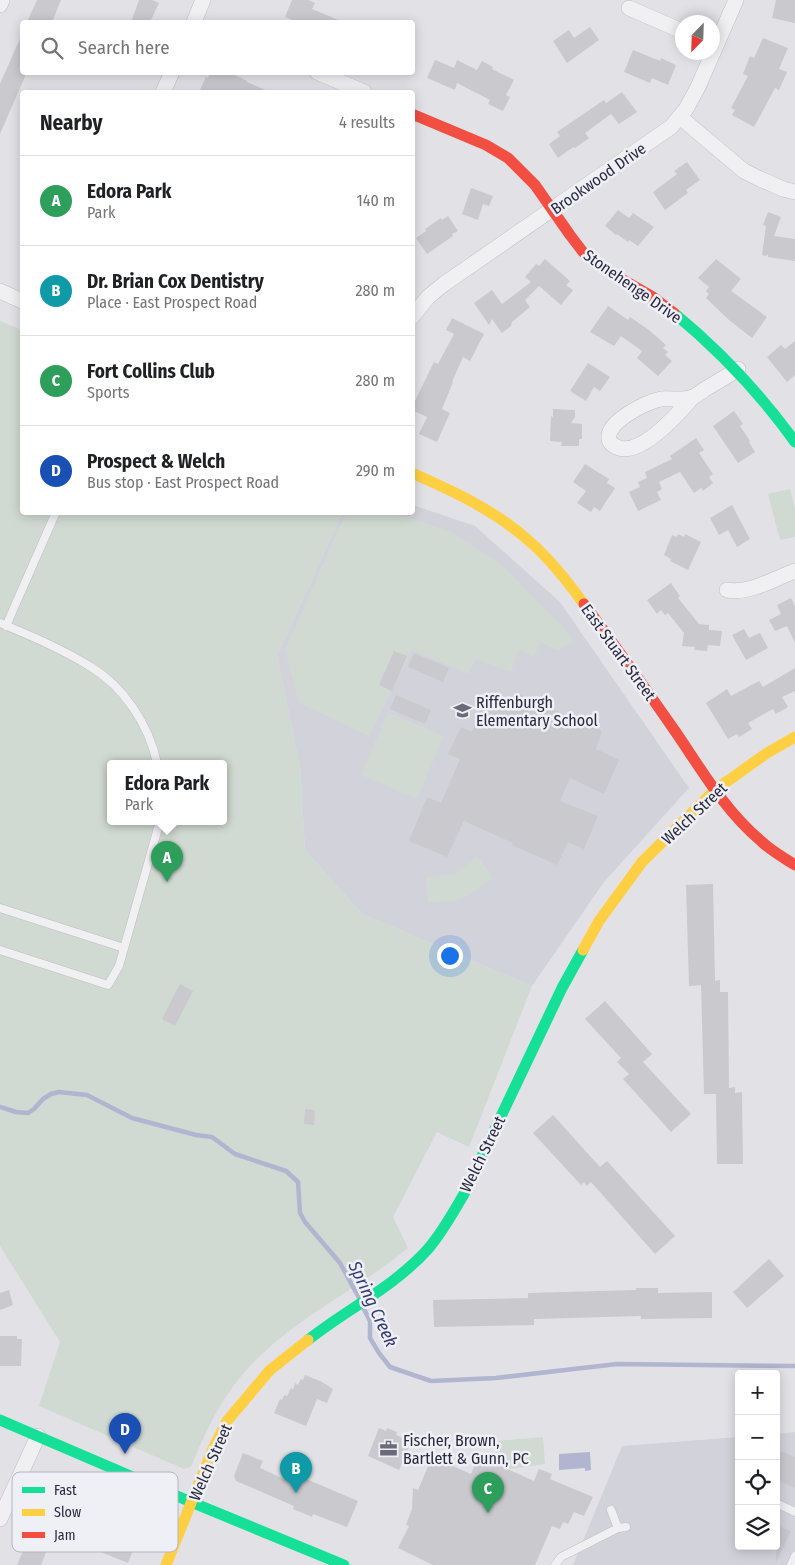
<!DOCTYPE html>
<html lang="en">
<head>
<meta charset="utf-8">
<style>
	:root { --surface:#fff; --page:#f6f6f6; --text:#202124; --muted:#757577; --line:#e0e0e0; --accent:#d93025 }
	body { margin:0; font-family:"Fira Sans Condensed",sans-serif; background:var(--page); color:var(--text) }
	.controls { position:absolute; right:15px; bottom:15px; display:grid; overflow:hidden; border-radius:5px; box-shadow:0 2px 12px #0003 }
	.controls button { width:45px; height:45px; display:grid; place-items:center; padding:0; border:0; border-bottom:1px solid var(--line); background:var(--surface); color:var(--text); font:25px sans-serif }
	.compass { position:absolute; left:675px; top:15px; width:45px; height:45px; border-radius:50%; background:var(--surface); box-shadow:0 2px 12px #0003; rotate:203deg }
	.you { position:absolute; left:449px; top:955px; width:18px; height:18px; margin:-12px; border:4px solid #fff; border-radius:50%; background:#1a73e8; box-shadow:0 0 0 8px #1a73e833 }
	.badge { display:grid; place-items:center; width:32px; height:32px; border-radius:50%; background:var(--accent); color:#fff; font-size:16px; font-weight:700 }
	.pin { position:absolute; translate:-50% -41px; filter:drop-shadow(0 1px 2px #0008) }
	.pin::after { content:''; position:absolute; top:26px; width:18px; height:15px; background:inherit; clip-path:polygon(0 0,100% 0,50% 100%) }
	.popup { position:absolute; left:107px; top:760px; width:120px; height:65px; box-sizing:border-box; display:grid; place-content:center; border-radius:5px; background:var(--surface); filter:drop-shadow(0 1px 4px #0005); font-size:16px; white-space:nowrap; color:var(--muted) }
	.popup b { font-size:19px; color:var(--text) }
	.popup::after { content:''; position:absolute; left:50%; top:100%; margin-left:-10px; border:10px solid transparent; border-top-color:var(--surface) }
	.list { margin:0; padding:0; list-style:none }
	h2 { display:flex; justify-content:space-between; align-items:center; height:65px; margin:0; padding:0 20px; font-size:21px }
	h2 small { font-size:16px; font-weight:400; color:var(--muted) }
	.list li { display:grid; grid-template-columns:32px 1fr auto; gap:15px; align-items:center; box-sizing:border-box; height:90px; padding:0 20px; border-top:1px solid var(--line) }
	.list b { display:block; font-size:19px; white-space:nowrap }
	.list p { margin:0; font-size:16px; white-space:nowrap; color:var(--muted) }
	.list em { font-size:16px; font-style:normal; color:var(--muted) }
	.icon { flex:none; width:28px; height:28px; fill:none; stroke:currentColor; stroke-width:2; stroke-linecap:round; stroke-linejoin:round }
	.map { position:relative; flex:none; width:795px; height:1565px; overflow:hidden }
	.search { position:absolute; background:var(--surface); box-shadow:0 2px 12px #0003; left:20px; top:20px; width:395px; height:55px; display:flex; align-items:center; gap:12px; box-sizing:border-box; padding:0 18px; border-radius:5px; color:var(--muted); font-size:19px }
	.panel { position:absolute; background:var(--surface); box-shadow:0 2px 12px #0003; left:20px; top:90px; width:395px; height:425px; border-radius:5px }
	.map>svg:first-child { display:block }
	.built { fill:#d2d2db }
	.green { fill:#d0d9d2; fill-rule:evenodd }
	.water { fill:#b1b5d0 }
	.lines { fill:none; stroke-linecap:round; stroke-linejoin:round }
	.stream { stroke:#b1b5d0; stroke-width:4.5 }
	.building { fill:#c9c9ce }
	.lane-casing { stroke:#bfbfc3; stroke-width:9 }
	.street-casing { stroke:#bfbfc3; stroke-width:16 }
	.lane { stroke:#f0f0f3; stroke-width:8 }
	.street { stroke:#f0f0f3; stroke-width:15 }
	.fast { stroke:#16e098; stroke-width:11 }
	.slow { stroke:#ffcf43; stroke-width:11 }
	.jam { stroke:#f24e42; stroke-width:11 }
	.labels { text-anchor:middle; stroke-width:5; stroke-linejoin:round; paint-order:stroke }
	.street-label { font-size:16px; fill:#292a3f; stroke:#efeff6 }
	.poi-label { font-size:16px; fill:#292a3f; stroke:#efeff6; text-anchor:start }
	.water-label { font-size:18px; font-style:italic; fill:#353b71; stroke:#efeff6 }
	.key { fill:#efeff6; stroke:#b4b4bf; stroke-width:1 }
	.key-label { font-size:14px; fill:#292a3f }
</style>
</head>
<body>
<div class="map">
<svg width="795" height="1565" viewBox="0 0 795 1565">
	<rect width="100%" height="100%" fill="#e2e2e6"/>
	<!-- built -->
	<path class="built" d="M413,505L475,526L560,602L689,788L604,882L532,986L362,914L305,850L300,766L277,656L342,513L412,512Z
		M795,1432V1565H573L622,1446L739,1437V1546H776V1434Z"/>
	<!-- green -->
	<path class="green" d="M0,321L22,330V512L342,513L277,656L300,766L305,850L362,914L532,986L469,1147L437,1132L393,1217L408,1248C359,1289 298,1316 253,1363C223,1394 207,1428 191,1467L184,1469L39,1406L60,1342L0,1246ZM111,763H223V821H111Z
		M790,489L795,509V537L780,540L768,494Z
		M346,512L394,513L454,533L501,564L562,626L574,642L558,650L540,642L534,657L518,650L511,672L476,659L468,674L412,650L369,736L299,703L285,650Z
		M388,712L444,736L417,799L361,775Z
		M477,856L493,878L468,896L452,901L428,903L426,877L455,874Z
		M543,1437L545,1464L510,1469L497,1463L495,1441Z"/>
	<!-- water -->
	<path class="water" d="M590,1452L591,1470L585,1471V1468L559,1470V1454Z"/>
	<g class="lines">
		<!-- stream -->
		<path class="stream" d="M0,1107L16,1112L28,1113L34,1109L43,1099L51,1094L59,1092L87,1095L132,1118L196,1135L212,1137L235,1154L286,1171L298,1182L300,1213L305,1222L340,1263L359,1298
			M364,1309L370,1321V1338L379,1353L390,1367L431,1381L496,1378L617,1364L795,1366"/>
	</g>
	<!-- building -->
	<path class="building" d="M37,0H61L52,22H27Z
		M139,0H152L159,3L150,22H131Z
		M292,0H308L315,3L312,9L343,22H298L285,17Z
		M776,0H795V23L772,18Z
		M590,27L599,40L567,63L553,41L569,30L574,38Z
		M22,34V72H27L0,134V84Z
		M763,38L788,48L779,69L787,72L779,90L775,88L754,127L732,115L735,110L731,108L748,76L743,74L750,56L754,58Z
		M633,50L660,61L661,58L676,65L668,85L652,78L650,83L624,72Z
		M435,60L454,68L457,60L477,70L482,61L493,67L492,69L514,80L506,95L510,97L503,111L488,104L490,100L457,83L455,90L427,78Z
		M210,72H229L247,81V82L270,92H199L206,77L208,78Z
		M622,92L637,112L619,124L611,114L585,133L589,138L575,148L574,147L569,150L558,158L549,144L560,136L557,132L604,100L606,103Z
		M687,162L700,180L686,190L688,193L665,210L653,192L677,174L674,171Z
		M471,188L493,196L489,206L483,204L478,220L462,214Z
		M618,210L629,218L633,213L654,227L638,246L629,240L628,242L617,234L616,235L605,226Z
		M768,212L781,217L774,236L795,239V261L768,257V254L766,256L762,255L766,226L763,225Z
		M448,216L458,231L452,234L453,236L427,254L416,238L426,231L425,229L441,218L442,220Z
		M545,259L570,281L566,285L573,290L561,305L539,286L525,300L530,307L512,322L511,326L502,333L492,319L489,325L474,303L492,290L502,304L531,282L525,277L536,264L539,266Z
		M716,259L741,279L731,291L767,317L752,338L729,320L706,298L709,294L706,291L709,287L698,278Z
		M608,306L628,320L630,317L649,330L666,345L663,348L668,352L665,355L672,361L658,376L637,358L642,351L621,336L614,346L590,332Z
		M452,318L484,334L470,361L463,357L452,382H453L442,409L450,413L437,442L419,434L427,417L412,410V407L434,362L438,364L454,334L446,330Z
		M795,341V375L787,382L767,357L781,345L785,349Z
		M588,363L610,377L600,391L594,387L586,401L570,391Z
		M553,409L575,410V417L571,423L582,424V439H579V446H561L562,442L550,441L551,416L553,417Z
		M734,411L743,424L740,426L750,441L749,442L755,452L738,463L713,426Z
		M696,438L704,450L699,453L713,474L709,477L713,483L703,491L701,488L694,493L680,472L659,482L662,489L657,492L661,500L638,511L629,492L640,487L638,482L647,478L645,472L672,459L670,456Z
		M585,464L609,479L607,483L615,488L600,511L594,507L591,512L577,503L586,491L573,482Z
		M732,505L750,539L737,547L728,530L719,535L710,518Z
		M678,534L684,537L685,534L701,542L688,570L670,561L671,559L664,555L672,535L677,537Z
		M671,583L680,596L678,598L699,624L709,625V630L722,631L720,646L708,645L707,651L694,650L695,647L682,646L684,633L668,613L665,615L661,610L657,614L647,600Z
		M791,598L795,606V643L787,626L775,631L769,620L781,614L777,605Z
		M744,629L749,638L760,633L768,648L746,660L732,635Z
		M394,651L407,656L392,691L379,685Z
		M414,653L449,668L443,682L408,667Z
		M795,668V691L782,697L788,707L776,714L773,709L748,723L752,729L739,737L737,734L728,739L706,703L727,689L731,696L759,681L763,687Z
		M516,693L602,731L596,749L619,760L604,794L570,778L560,801L598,816L584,849L568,842L557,865L512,845L513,843L464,821L447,857L409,841L427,797L441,803L460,759L448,754L461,727L472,732L485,701L509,711Z
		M396,695L431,710L425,724L390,709Z
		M713,884L715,981L720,980V992H728L729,1088L735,1087V1093L742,1092L743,1164H717L716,1094H704L701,985L689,986L686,885Z
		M180,984L193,991L175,1026L162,1019Z
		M605,1001L652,1054L643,1062L691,1114L671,1132L623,1079L629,1074L617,1062L621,1058L585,1019Z
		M305,1109L315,1110L314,1125L304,1124Z
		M553,1115L600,1167L607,1161L675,1236L655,1254L591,1182L587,1186L584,1182L581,1185L533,1133Z
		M769,1259L784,1276L747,1308L733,1292Z
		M636,1288H658V1293L712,1292V1318L641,1319V1316L534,1319V1325L434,1327L433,1300L528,1298V1293L636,1290Z
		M9,1290L13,1305L0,1310V1293Z
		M0,1336H17V1339H22L21,1366H0Z
		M305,1375L322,1382L333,1389L327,1403L317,1399L306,1426L274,1413L280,1399L282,1400L284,1395L287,1396L291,1388L293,1390L295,1383L298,1385L301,1379L303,1380Z
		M379,1428L386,1431L387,1428L397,1432L396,1435L411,1442L399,1470L368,1456Z
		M776,1449L795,1457V1488L776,1480Z
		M243,1453L263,1461L260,1468L286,1480L288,1474L291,1475L292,1473L358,1501L347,1527L313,1514L312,1517L293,1509L294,1506L236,1481L234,1476Z
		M432,1457L471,1474L477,1460L491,1466L492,1462L534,1481L539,1469L552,1474L550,1479L593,1497L584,1516L574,1512L568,1524L563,1522L560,1529L552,1526L535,1565H433L398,1548L409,1526L406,1525L412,1509L413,1488L418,1490Z
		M49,1491L73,1501L71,1505L84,1510L71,1542L53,1534L58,1523L53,1521L55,1518L40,1512Z
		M776,1525L791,1531L776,1563Z
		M105,1527L120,1533L122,1528L139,1535L128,1563L96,1550Z
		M29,1537L49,1545L41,1565H17Z"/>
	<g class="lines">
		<defs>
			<path id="lane" d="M0,623C31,636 62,649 91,667C124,687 149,725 157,763
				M6,626L56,512
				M0,908L124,948
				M0,950L108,985L119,966L160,821
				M776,1503L795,1512
				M611,1510L618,1528
				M555,1565L561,1557L618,1528L626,1527
				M791,1565L795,1556"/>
			<path id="street" d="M0,5L2,0
				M629,8L682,31
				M194,22L203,0
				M317,72L364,92
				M163,92L172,72
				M681,118L744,171L760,179L783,189L795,192
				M0,291L22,301
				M412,317L428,297L444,284L671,127L686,109L698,87L736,0
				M692,398C678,414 642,455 619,448C614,446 609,443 609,438C607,421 647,402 661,399C671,398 683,401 692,397C696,396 701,392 705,389C716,383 727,376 738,369
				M727,590C750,594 773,579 795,571
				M0,1519L38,1436"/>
		</defs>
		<!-- lane casing -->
		<use href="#lane" class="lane-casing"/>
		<!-- street casing -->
		<use href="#street" class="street-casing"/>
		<!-- lane -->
		<use href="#lane" class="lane"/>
		<!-- street -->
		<use href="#street" class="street"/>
		<!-- fast -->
		<path class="fast" d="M674,313C720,351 760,393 795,442
			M308,1340C347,1309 394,1287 428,1249C442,1233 453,1213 464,1194L562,988L583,950
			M0,1420L191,1502L344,1565"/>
		<!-- slow -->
		<path class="slow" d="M412,473C453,491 494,510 528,540C550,559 567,581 584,604
			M583,950L599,921L642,862L715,790L767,753L795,737
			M166,1565L212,1451L227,1421L270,1370L308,1340"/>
		<!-- jam -->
		<path class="jam" d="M412,114L486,145L508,158L535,185L570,235L583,252L606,270L653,297L674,313
			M584,604C615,645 645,688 675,731C701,769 725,811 761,841C771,851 783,857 795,865"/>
	</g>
	<!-- icons -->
	<defs>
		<symbol id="school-bare" viewBox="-9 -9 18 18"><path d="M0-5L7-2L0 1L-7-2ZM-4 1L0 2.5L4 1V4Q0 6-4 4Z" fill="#6a6a79" stroke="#efeff6" stroke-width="2.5" paint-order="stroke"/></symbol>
		<symbol id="office-bare" viewBox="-9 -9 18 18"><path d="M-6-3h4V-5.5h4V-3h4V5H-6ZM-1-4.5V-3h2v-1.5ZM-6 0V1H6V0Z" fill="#6a6a79" stroke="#efeff6" stroke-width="2.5" paint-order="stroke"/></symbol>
	</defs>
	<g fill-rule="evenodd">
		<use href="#school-bare" x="450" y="698" width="25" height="25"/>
		<use href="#office-bare" x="376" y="1436" width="25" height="25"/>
	</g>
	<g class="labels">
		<!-- street labels -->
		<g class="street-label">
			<text transform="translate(598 178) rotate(-35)" y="6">Brookwood Drive</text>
			<text transform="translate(633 286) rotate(35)" y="6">Stonehenge Drive</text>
			<text transform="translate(619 652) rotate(54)" y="6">East Stuart Street</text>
			<text transform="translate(694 813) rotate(-43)" y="6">Welch Street</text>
			<text transform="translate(482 1154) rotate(-64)" y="6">Welch Street</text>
			<text transform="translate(210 1462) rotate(-66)" y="6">Welch Street</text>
		</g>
		<!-- poi labels -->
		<g class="poi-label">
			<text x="476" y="708">Riffenburgh<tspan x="476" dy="18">Elementary School</tspan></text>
			<text x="403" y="1446">Fischer, Brown,<tspan x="403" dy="18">Bartlett &amp; Gunn, PC</tspan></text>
		</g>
		<!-- water labels -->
		<g class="water-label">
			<text transform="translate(373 1304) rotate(65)" y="6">Spring Creek</text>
		</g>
	</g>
	<!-- legend -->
	<rect x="12" y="1472" width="166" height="80" rx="8" class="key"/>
	<rect x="22" y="1487" width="23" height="6" fill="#16e098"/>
	<rect x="22" y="1509" width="23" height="7" fill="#ffcf43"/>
	<rect x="22" y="1532" width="23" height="6" fill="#f24e42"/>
	<g class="key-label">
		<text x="54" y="1495">Fast</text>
		<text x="54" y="1517">Slow</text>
		<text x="54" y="1540">Jam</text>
	</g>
</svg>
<div class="controls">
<button>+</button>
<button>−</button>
<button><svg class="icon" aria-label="locate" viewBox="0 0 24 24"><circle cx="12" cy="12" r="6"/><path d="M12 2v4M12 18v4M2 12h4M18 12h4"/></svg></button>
<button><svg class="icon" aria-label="layers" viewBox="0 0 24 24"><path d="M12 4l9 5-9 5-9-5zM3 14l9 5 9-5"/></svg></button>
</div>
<svg class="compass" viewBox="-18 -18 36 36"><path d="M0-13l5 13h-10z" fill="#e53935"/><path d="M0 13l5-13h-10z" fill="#757577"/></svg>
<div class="you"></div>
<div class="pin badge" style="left:167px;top:882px;background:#2e9e5b">A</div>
<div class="popup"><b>Edora Park</b>Park</div>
<div class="pin badge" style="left:296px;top:1493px;background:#0f9aa8">B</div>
<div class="pin badge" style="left:488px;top:1513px;background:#2e9e5b">C</div>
<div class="pin badge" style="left:125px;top:1454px;background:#1a4fb4">D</div>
<div class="search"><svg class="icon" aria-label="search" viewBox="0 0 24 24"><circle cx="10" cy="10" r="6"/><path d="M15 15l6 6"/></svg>Search here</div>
<section class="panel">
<h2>Nearby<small>4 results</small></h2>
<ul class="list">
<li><span class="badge" style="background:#2e9e5b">A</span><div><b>Edora Park</b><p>Park</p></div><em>140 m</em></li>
<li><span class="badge" style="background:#0f9aa8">B</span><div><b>Dr. Brian Cox Dentistry</b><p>Place · East Prospect Road</p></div><em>280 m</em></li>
<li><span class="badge" style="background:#2e9e5b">C</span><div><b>Fort Collins Club</b><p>Sports</p></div><em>280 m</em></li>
<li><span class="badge" style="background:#1a4fb4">D</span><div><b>Prospect &amp; Welch</b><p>Bus stop · East Prospect Road</p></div><em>290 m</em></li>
</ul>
</section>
</div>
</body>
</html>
